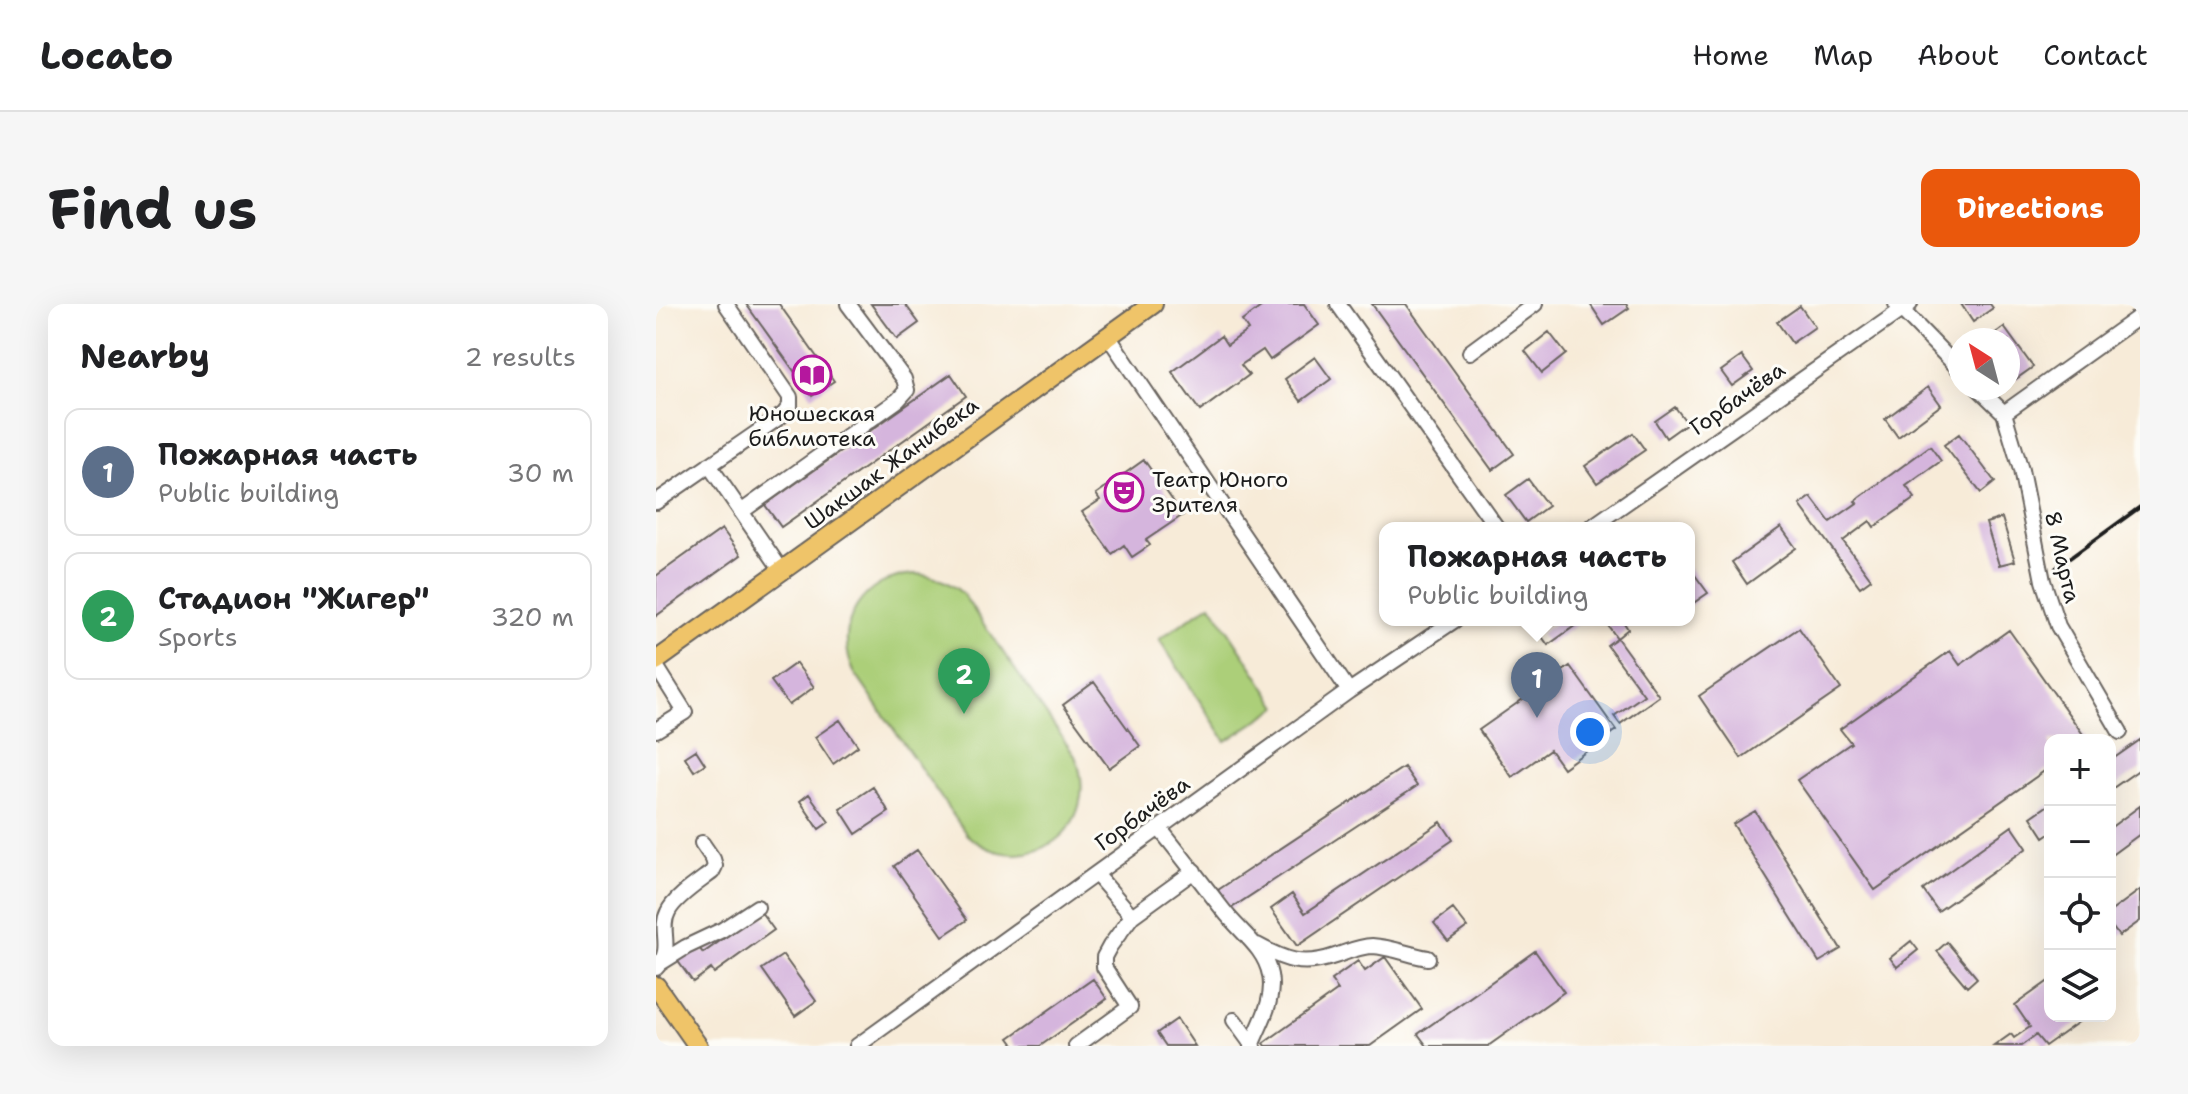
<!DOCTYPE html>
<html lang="en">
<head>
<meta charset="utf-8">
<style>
	:root { --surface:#fff; --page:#f6f6f6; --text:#202124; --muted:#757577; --line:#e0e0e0; --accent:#ea580c }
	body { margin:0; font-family:"Shantell Sans",sans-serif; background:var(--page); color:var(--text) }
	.controls { position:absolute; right:24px; bottom:24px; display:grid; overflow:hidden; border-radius:16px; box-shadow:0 8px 32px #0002 }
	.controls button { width:72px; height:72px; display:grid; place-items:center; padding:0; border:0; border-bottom:2px solid var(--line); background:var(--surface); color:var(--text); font:40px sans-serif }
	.compass { position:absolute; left:1292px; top:24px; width:72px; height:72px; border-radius:50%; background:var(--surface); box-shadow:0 8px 32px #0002; rotate:324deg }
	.you { position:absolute; left:934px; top:428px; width:28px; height:28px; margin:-20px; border:6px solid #fff; border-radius:50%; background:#1a73e8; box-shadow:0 0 0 12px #1a73e833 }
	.badge { display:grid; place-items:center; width:52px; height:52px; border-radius:50%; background:var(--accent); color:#fff; font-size:26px; font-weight:700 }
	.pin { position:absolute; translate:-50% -66px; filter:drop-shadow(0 2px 4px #0008) }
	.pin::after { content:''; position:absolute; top:42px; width:28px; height:24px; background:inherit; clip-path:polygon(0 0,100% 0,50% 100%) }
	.popup { position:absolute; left:723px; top:218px; width:316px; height:104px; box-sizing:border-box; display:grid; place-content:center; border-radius:16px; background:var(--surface); filter:drop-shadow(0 2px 6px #0005); font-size:26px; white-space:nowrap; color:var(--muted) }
	.popup b { font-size:30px; color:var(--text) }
	.popup::after { content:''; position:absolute; left:50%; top:100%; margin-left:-16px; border:16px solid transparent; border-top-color:var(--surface) }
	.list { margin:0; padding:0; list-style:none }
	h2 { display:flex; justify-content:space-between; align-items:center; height:104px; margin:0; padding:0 32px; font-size:34px }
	h2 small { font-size:26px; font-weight:400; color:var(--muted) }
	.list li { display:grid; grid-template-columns:52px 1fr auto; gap:24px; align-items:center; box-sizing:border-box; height:128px; margin:0 16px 16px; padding:0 16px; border:2px solid var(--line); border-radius:16px }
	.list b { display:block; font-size:30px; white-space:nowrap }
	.list p { margin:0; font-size:26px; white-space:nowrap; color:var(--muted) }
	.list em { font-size:26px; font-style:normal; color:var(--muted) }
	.icon { flex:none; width:44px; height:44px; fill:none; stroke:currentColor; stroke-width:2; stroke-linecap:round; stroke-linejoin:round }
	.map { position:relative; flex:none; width:1484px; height:742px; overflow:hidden; border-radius:16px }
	header { display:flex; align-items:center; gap:48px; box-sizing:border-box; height:112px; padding:0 40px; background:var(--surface); border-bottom:2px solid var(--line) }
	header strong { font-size:38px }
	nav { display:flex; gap:44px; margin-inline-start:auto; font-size:28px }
	.intro { display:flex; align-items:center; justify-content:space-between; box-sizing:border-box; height:192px; padding:0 48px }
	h1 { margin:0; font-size:56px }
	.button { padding:20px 36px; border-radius:16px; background:var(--accent); color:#fff; font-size:28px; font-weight:700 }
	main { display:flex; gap:48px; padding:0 48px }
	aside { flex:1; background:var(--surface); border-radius:16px; box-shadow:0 8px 32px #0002 }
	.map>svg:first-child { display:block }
	.green { fill:#accf79; stroke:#64764a; stroke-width:2 }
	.building { fill:#d5b5dd }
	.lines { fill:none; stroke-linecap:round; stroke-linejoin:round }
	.minor-casing { stroke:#69645e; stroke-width:18 }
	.major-casing { stroke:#69645e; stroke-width:22 }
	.minor { stroke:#fff; stroke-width:14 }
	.major { stroke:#efc469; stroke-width:18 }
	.rail { stroke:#1c1c1c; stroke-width:4 }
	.labels { text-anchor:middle; stroke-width:6; stroke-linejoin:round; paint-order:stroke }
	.street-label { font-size:22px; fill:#1c1c1c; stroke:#fdfcf7 }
	.poi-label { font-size:22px; fill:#1c1c1c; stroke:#fdfcf7 }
</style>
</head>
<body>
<header>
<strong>Locato</strong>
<nav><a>Home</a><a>Map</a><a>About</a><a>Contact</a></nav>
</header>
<div class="intro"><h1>Find us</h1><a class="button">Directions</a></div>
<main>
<aside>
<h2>Nearby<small>2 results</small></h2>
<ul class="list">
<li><span class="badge" style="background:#5c6f8a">1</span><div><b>Пожарная часть</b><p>Public building</p></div><em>30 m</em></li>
<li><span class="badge" style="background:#2e9e5b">2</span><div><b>Стадион &quot;Жигер&quot;</b><p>Sports</p></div><em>320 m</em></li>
</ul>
</aside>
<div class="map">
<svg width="1484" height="742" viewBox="0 0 1484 742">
	<rect width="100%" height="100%" fill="#fdfcf7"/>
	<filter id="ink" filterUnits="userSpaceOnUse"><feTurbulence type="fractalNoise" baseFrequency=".0125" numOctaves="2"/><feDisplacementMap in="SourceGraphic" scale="16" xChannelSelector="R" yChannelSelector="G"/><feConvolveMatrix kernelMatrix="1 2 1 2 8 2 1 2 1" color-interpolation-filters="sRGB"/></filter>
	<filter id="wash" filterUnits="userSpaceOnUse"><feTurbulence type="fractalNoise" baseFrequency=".006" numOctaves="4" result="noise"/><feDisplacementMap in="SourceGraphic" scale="32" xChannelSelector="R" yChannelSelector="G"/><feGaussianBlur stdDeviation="1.8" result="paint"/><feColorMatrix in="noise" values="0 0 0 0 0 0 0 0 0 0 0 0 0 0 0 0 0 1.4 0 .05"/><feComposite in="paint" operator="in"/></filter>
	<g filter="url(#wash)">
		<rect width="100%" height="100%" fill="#f7ebd8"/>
		<!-- green -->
		<path class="green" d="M258,270C277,271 292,277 306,289L419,452C449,524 370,581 311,531L198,368C176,320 207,274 258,270Z
			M555,300L622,403L570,437L503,335Z"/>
		<g id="blocks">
			<!-- building -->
			<path class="building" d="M90,0H123L178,77L156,92Z
				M215,0H249L263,19L241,35Z
				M609,0H648L663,21L614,56L607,46L585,61L593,71L544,107L516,68L565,32L571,41L592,26L586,17Z
				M716,0H750L858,150L836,166Z
				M934,0H970L973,4L948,21Z
				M1305,0H1334L1337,4L1317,18Z
				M1144,2L1159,23L1136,39L1121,18Z
				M1348,23L1377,63L1360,75L1352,64V36H1330Z
				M893,28L910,50L886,69L869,47Z
				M1086,52L1097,67L1076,82L1065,67Z
				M659,53L675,75L645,97L629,75Z
				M295,70L310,92L125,223L109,201Z
				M1272,83L1285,101L1242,133L1229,115Z
				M1019,103L1031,119L1010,134L999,117Z
				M977,129L989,146L941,179L929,162Z
				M1303,130L1339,178L1325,189L1288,141Z
				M1274,142L1285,157L1250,182L1259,194L1218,223L1214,217L1187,237L1215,275L1204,283L1144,201L1155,193L1174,218L1201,199L1199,197Z
				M488,156L527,211L490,236L494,241L476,253L468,241L456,250L426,208L444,196L440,190Z
				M872,175L892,202L870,218L850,191Z
				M1346,214L1359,257L1343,261L1330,219Z
				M1125,223L1140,244L1091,280L1076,258Z
				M66,225L85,251L0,312V272Z
				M1033,263L1052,289L1033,302Z
				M903,316H927L892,341L884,330Z
				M948,316H966L972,325L961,334Z
				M1143,324L1185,385L1085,454L1043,392Z
				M1353,326L1431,436H1394V463L1219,586L1141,476L1195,439L1184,425L1294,347L1304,361Z
				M961,334L1003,392L964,420L958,412L988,391L951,341Z
				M140,359L158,383L133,401L115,377Z
				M914,362L960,426L907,464L894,446L856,473L823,426Z
				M438,378L484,442L453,464L407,401Z
				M184,416L202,442L177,460L159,433Z
				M1484,436V465L1454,486V457Z
				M40,446L49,460L38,467L29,453Z
				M748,463L761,482L574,605L562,586Z
				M217,483L233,508L200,530L184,505Z
				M153,490L173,518L163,525L144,497Z
				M1394,500V529L1388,533L1375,513Z
				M1484,502V530L1454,552V524Z
				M1099,507L1185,645L1163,658L1077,520Z
				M785,518L797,536L641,642L615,605L636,590L649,609Z
				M1356,522L1371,544L1282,607L1267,586Z
				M261,546L311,616L287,632L238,562Z
				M1484,586V617L1463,632L1454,620V608Z
				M797,605L811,623L792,637L778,619Z
				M105,608L118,626L58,669L55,665L37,678L21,656L41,641L47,649Z
				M1255,637L1262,646L1241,663L1234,654Z
				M1291,638L1321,674L1311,683L1281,647Z
				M879,647L908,688L832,742H771L762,730Z
				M127,651L160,697L139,712L106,665Z
				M729,653L766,705L714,742H610L608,739L682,686L675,676L702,657L709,667Z
				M437,675L451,695L384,742H359L353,734Z
				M1394,676V712H1431L1389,742L1380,731L1365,742H1338L1355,730L1358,734L1374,723L1359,701Z
				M521,715L539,742H510L501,729Z"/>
		</g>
	</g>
	<g filter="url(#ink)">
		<use href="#blocks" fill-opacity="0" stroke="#69645e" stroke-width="2"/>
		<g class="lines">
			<defs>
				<path id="minor" d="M682,0L841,224
					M1240,0L1304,66
					M452,32L693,387
					M814,48L879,0
					M1322,84L1348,109L1365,166L1387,277L1402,322L1464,428
					M1348,109L1484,12
					M53,161L126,267
					M0,198L128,110L134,102V93L70,0
					M85,208L242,96L251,86L248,75L192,0
					M934,224L1254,0
					M0,362L29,408L0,426
					M503,524C525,551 546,579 568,607C584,628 609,644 614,671C619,697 604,719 595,742
					M440,570L476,612
					M601,641C630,657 647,663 679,652C691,648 704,642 716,642C735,643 754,651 772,654
					M6,658L30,643L66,626L101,603
					M0,664C19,645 2,627 12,608C18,594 43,578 56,568L59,562L57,555L46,539
					M578,716L597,742
					M201,742L693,387L799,316
					M420,742L474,703L448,663V653L454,642L476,612L538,567"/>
				<path id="major" d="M0,357L497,0
					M0,682L42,742"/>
			</defs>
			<!-- minor casing -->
			<use href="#minor" class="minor-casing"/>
			<!-- major casing -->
			<use href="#major" class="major-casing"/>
			<!-- minor -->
			<use href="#minor" class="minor"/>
			<!-- major -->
			<use href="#major" class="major"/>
			<!-- rail -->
			<path class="rail" d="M1400,264L1484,203"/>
		</g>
	</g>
	<!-- icons -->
	<defs>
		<symbol id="library-ring" viewBox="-11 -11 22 22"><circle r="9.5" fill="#fdfcf7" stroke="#b5179e" stroke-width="1.5"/><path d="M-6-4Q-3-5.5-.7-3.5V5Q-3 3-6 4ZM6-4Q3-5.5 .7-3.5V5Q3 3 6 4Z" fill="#b5179e"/></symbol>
		<symbol id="theatre-ring" viewBox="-11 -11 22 22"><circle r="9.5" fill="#fdfcf7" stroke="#b5179e" stroke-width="1.5"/><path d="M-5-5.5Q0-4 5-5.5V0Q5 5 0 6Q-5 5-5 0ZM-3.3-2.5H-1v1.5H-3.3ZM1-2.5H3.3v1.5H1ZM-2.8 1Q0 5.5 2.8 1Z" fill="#b5179e"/></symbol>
	</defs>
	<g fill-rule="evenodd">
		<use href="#library-ring" x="134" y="49" width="44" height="44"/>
		<use href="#theatre-ring" x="446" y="166" width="44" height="44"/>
	</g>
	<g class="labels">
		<!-- street labels -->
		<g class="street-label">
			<text transform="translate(1081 94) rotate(-35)" y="8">Горбачёва</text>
			<text transform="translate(235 159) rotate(-36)" y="8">Шакшак Жанибека</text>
			<text transform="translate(1407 253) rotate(77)" y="8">8 Марта</text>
			<text transform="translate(486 509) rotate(-36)" y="8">Горбачёва</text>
		</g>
		<!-- poi labels -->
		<g class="poi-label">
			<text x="156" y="117">Юношеская<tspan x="156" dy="25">библиотека</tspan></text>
			<text x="496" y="183" text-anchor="start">Театр Юного<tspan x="496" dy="25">Зрителя</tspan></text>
		</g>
	</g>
</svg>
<div class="controls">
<button>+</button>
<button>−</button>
<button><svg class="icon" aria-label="locate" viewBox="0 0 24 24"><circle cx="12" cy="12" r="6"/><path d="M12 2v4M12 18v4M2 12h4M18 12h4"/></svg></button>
<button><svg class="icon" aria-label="layers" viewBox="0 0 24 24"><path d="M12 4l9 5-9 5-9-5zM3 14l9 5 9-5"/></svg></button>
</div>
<svg class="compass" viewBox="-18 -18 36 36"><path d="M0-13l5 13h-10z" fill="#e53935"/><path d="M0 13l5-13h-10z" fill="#757577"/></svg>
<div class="you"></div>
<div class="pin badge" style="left:881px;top:414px;background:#5c6f8a">1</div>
<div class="popup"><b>Пожарная часть</b>Public building</div>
<div class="pin badge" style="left:308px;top:410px;background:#2e9e5b">2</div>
</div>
</main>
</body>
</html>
